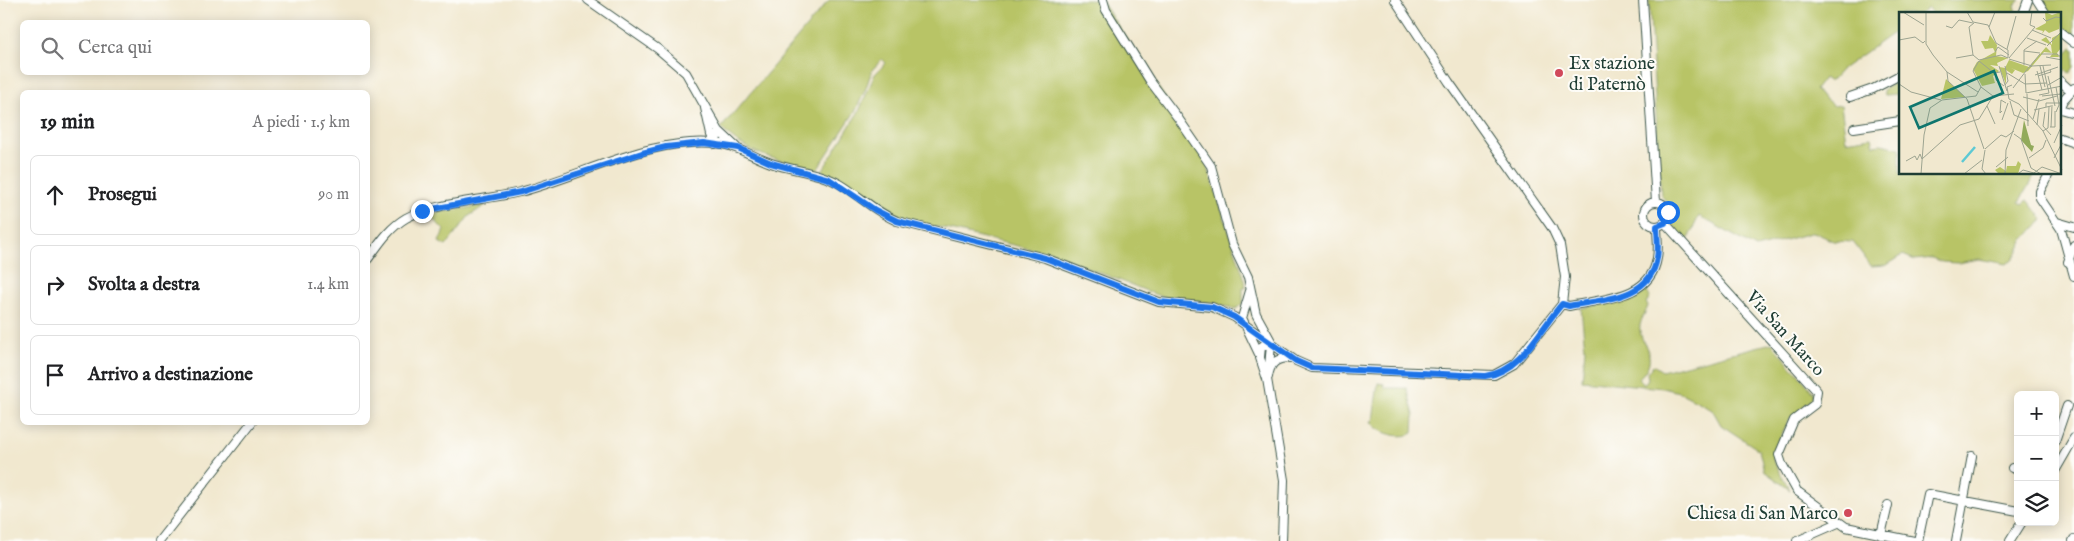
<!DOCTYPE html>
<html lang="it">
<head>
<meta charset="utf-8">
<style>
	:root { --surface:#fff; --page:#f2f2f2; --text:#202124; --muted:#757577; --line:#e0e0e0 }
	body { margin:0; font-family:"IM FELL English",serif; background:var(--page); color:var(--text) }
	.controls { position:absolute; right:15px; bottom:15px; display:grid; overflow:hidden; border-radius:8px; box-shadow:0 2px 12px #0003 }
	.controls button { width:45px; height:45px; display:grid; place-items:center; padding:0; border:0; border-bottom:1px solid var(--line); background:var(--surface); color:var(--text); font:25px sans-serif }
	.stop { position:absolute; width:15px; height:15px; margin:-11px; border:4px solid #1a73e8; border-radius:50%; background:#fff }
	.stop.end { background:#1a73e8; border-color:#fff; box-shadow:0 1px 5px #0008 }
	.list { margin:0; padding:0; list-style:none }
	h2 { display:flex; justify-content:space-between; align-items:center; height:65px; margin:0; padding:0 20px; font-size:21px }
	h2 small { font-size:16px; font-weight:400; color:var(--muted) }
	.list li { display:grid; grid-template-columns:32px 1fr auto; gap:15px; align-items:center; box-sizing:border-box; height:80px; margin:0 10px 10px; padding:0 10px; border:1px solid var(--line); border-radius:8px }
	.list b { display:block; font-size:19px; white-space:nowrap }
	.list em { font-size:16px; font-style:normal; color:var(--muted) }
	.icon { flex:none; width:28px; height:28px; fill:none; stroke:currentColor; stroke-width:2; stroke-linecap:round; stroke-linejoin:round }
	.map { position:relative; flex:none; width:2074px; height:541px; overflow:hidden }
	.search { position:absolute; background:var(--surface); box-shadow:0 2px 12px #0003; left:20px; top:20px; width:350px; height:55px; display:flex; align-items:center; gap:12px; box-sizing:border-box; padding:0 18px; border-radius:8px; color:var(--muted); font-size:19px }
	.panel { position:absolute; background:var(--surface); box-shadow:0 2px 12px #0003; left:20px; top:90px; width:350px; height:335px; border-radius:8px }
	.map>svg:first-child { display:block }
	.green { fill:#b8c466; stroke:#6c804d }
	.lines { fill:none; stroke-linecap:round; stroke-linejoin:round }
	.minor-casing { stroke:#3e574b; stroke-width:10 }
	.minor { stroke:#fff; stroke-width:8 }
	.route { stroke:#1a73e8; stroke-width:6 }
	.poi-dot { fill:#d1495b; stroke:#fdfcf7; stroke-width:2 }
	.labels { text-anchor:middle; stroke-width:4; stroke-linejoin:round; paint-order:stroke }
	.poi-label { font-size:18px; fill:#1f3d34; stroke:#fdfcf7; text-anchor:start }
	.street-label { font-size:18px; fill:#1f3d34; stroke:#fdfcf7 }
	.inset-river { fill:none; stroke:#5dc9d4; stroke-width:2.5 }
	.inset-road { fill:none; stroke:#9da491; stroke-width:1 }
	.view { fill:#0f766e; fill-opacity:0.15; stroke:#0f766e; stroke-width:2.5 }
	.inset-edge { fill:none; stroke:#1f3d34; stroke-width:2.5 }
</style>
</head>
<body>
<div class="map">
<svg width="2074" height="541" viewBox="0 0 2074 541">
	<rect width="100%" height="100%" fill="#fdfcf7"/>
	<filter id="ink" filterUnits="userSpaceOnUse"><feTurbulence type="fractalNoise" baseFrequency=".02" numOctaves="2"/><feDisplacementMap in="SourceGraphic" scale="10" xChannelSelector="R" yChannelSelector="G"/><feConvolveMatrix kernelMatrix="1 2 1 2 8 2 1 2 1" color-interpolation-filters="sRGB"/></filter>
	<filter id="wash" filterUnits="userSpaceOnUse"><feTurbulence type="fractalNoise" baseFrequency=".0096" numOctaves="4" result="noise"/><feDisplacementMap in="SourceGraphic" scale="20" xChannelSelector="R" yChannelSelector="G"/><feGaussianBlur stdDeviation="1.12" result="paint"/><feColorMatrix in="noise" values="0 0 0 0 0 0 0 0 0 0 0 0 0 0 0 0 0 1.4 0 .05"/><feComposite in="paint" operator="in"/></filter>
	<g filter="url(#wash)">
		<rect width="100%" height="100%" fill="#f1e8cf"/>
		<!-- green -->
		<path class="green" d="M829,0H1101L1205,159L1245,280L1246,287H1243V303L1236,309L1213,303L1162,297L1073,262L1030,249L896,217L822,171L859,111L875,74L886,63L882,59L872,70L866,88L856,110L817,170C782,161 746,155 721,128Z
			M1649,0H2020L2015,5L2017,14H1933L1928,8L1920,14H1900V28L1841,70L1830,82L1824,78L1815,90L1834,106L1841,105L1846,141L1872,137L1874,145L1881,144L1900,148V174H2035L2019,202L2023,204L2028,200L2043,219L2023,241L2013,260L2006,264L1979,259L1958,263L1942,262L1932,258L1915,260L1903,255L1887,265L1871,266L1853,242L1833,241L1814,232L1756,248L1699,216L1687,241L1673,226L1672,208L1661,195Z
			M2043,0H2074V37L2060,26V14H2050Z
			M2072,47L2074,49V67L2070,73L2065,70L2061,75L2060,62Z
			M1900,79V94L1884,95L1883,90Z
			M486,205L469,216L446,246L439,242L444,230L429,214Z
			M1647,291L1650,297L1646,303L1648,306C1646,312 1641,319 1640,325C1637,344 1663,355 1639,378L1641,382L1644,384L1648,379L1647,373L1653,365L1662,371L1772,343L1809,387L1813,393L1812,399L1790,418L1775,448L1773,460L1790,490L1764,471L1759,450L1721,425L1712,409L1679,392L1663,388L1582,380L1585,349L1581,308L1617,302Z
			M1378,383L1384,384L1385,388H1407L1414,415L1413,433C1402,440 1376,433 1371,421H1373Z"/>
	</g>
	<g filter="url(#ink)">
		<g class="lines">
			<defs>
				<path id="minor" d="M588,0L658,49L686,73L719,131L715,144L711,135L705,108
					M1103,0L1106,10L1150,81L1178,118L1211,166L1232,244L1248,277L1256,314L1271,341
					M1643,0L1656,202
					M2037,0L2046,14
					M2023,14L2028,0
					M2060,32L2074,43
					M2060,81L2071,91
					M1850,97L1873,89L1900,75
					M2060,107L2063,100L2074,88
					M2060,109L2074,113
					M1854,128L1900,121
					M719,131L736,147
					M2060,138L2074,143
					M2049,174L2040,191V198L2061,229L2074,276
					M1644 214a12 12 0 1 1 24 0a12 12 0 1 1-24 0Z
					M2057,222L2074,227
					M1665,223L1817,391L1815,404L1794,420L1779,455L1782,464L1797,491L1846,527L1914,541
					M368,259C379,244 389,228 406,218C432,203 488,200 520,192C583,176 656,134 722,144C739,147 754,157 771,163C794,171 819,172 840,184C860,196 875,212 897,221L1045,258L1159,302L1212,307L1234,317L1296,361L1312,368L1494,375L1514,364L1562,304L1565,277L1560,245L1552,228L1449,82L1395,0
					M2068,262L2074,245
					M1250,291L1242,318L1260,356
					M1562,304L1569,306C1602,299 1651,299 1657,258C1659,248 1657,236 1657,226
					M1269,342L1261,347L1260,358L1267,379L1284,480L1282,541
					M1269,367L1271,344
					M1268,377C1270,363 1276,358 1290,358
					M2055,441L2067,406
					M2012,468L2018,470
					M2055,471L2074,438
					M1881,535L1888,505
					M159,541L252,422
					M1797,541L1838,523
					M1918,541L1928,494L2018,511
					M1956,541L1972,456
					M2010,541L2022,522
					M2073,541L2074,539"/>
			</defs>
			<!-- minor casing -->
			<use href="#minor" class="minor-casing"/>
			<!-- minor -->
			<use href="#minor" class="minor"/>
		</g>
	</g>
	<g class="lines" filter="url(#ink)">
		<!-- route -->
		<path class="route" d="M422,211L521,192L642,153L666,147L704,143L738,148L771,163L829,179L875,210L897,221L1045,258L1159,302L1212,307L1234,317L1296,361L1312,368L1485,376C1521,372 1540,329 1562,304L1569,306C1602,299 1650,300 1657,258C1659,248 1657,236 1657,226L1665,223L1668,212"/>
	</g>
	<!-- markers -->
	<g class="poi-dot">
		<circle cx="1559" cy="73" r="5"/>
		<circle cx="1848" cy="513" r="5"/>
	</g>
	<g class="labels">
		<!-- poi labels -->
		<g class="poi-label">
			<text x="1569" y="69">Ex stazione<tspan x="1569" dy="21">di Paternò</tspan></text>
			<text x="1838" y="519" text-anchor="end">Chiesa di San Marco</text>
		</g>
		<!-- street labels -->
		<g class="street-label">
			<text transform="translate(1786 333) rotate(48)" y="6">Via San Marco</text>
		</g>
	</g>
	<!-- overview -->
	<g transform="translate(1899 12)">
		<rect width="162" height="162" fill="#f1e8cf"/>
		<path d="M146,0L153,3L162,0L160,20V17L150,21L146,18L143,22L144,19L136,17L147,11ZM162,21V36L158,41L160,45H151L154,41L145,40L129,59L124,61L112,56L116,58L113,62L107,58V72L100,55L106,56L110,48L130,55L147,35L153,41L152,33L142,28L147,25L153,33V26ZM91,23L98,33L97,44L109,46L98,51L99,54L91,53L100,59L94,64L96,71L83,74L74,57L78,50L96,40L94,36L86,37L82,29H89ZM47,67L49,69L66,85L42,87ZM119,149L122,152L119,162L99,161L96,158L101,155L107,159L108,154H117Z" fill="#b8c466"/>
		<path d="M125,108L132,133L135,134L133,140L122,128Z" fill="#92aa5b"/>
		<path class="inset-river" d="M63,150L76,135"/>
		<path class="inset-road" d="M4,0L25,13M27,0V32L34,43L48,60L79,80M68,0L74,10L89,13L97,31L109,38V46M144,6L147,9L157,5L163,6M47,14L53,16L60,8L74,11M90,15L96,0M133,18L152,26M128,26L147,33M0,28L16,25L24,31L26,29M148,34L163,19M108,37L117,4M125,39L141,41M96,40L99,35L110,43M142,42H158L163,46M74,43L70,15L75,11M147,45L163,48M57,46L74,43L80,48M110,46L136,15L131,13L133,0M110,47L133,54L130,55M80,48L102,43L109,46M80,49L74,59L82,75L94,84L115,82M80,49L95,61L101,60M125,53V38L138,29M100,54L108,79M106,54L109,69L106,73M131,54L141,42M133,54L152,53M141,54L146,75M138,59L143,78M48,60L49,69L68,87M97,61V68L105,74M108,61L126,72L148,71M126,62L127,81M136,63L159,55M139,64L152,60L151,58M149,64L156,94M0,72L12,80L42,88M113,73L108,75L110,87L120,92L144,119L163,158M149,73L163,65M157,75L160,93L157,100M114,76L130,55M127,81L163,74M128,82L129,114M140,83L150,81L144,54M143,84L162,82M124,85L140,89L158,84M68,87L85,137M111,89L115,103L130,109M88,94L96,112M147,95V91H163M135,98L152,94M103,99L101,101L102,88L107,91M146,100L144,114L152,123M134,107L140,87M103,108L109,91M138,113L140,97M151,115H156V99M152,115L153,93M144,119L149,116L150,95M115,122L122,127L132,156L142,162M155,131L163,113M86,137L102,123L107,125L115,119M86,138L83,157L87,162M130,146L144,136L147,128M155,146L163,131M23,147L61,113L80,107L94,84M7,149L16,144L18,148L21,142L23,147M97,155L109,145M22,162L25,123L31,96L43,88L77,84L82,75M65,162L83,148M106,162L107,138L122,97M119,162L124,158L135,161L143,155L163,162"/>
		<path class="view" d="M95,59L104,81L20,116L11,95Z"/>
		<rect width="162" height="162" class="inset-edge"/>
	</g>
</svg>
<div class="controls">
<button>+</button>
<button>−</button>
<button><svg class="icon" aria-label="layers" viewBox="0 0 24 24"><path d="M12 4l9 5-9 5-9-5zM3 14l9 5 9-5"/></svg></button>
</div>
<div class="stop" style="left:1668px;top:212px"></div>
<div class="stop end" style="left:422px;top:211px"></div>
<div class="search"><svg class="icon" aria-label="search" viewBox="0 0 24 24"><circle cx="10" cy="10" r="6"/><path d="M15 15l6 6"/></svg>Cerca qui</div>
<section class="panel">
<h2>19 min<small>A piedi · 1.5 km</small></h2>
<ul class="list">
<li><svg class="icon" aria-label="ahead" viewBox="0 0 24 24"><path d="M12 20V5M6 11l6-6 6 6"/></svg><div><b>Prosegui</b></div><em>90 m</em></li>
<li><svg class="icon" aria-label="right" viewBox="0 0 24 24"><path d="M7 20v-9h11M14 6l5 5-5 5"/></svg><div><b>Svolta a destra</b></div><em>1.4 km</em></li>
<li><svg class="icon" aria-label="arrive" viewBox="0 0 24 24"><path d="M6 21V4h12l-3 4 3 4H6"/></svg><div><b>Arrivo a destinazione</b></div></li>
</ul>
</section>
</div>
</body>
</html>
